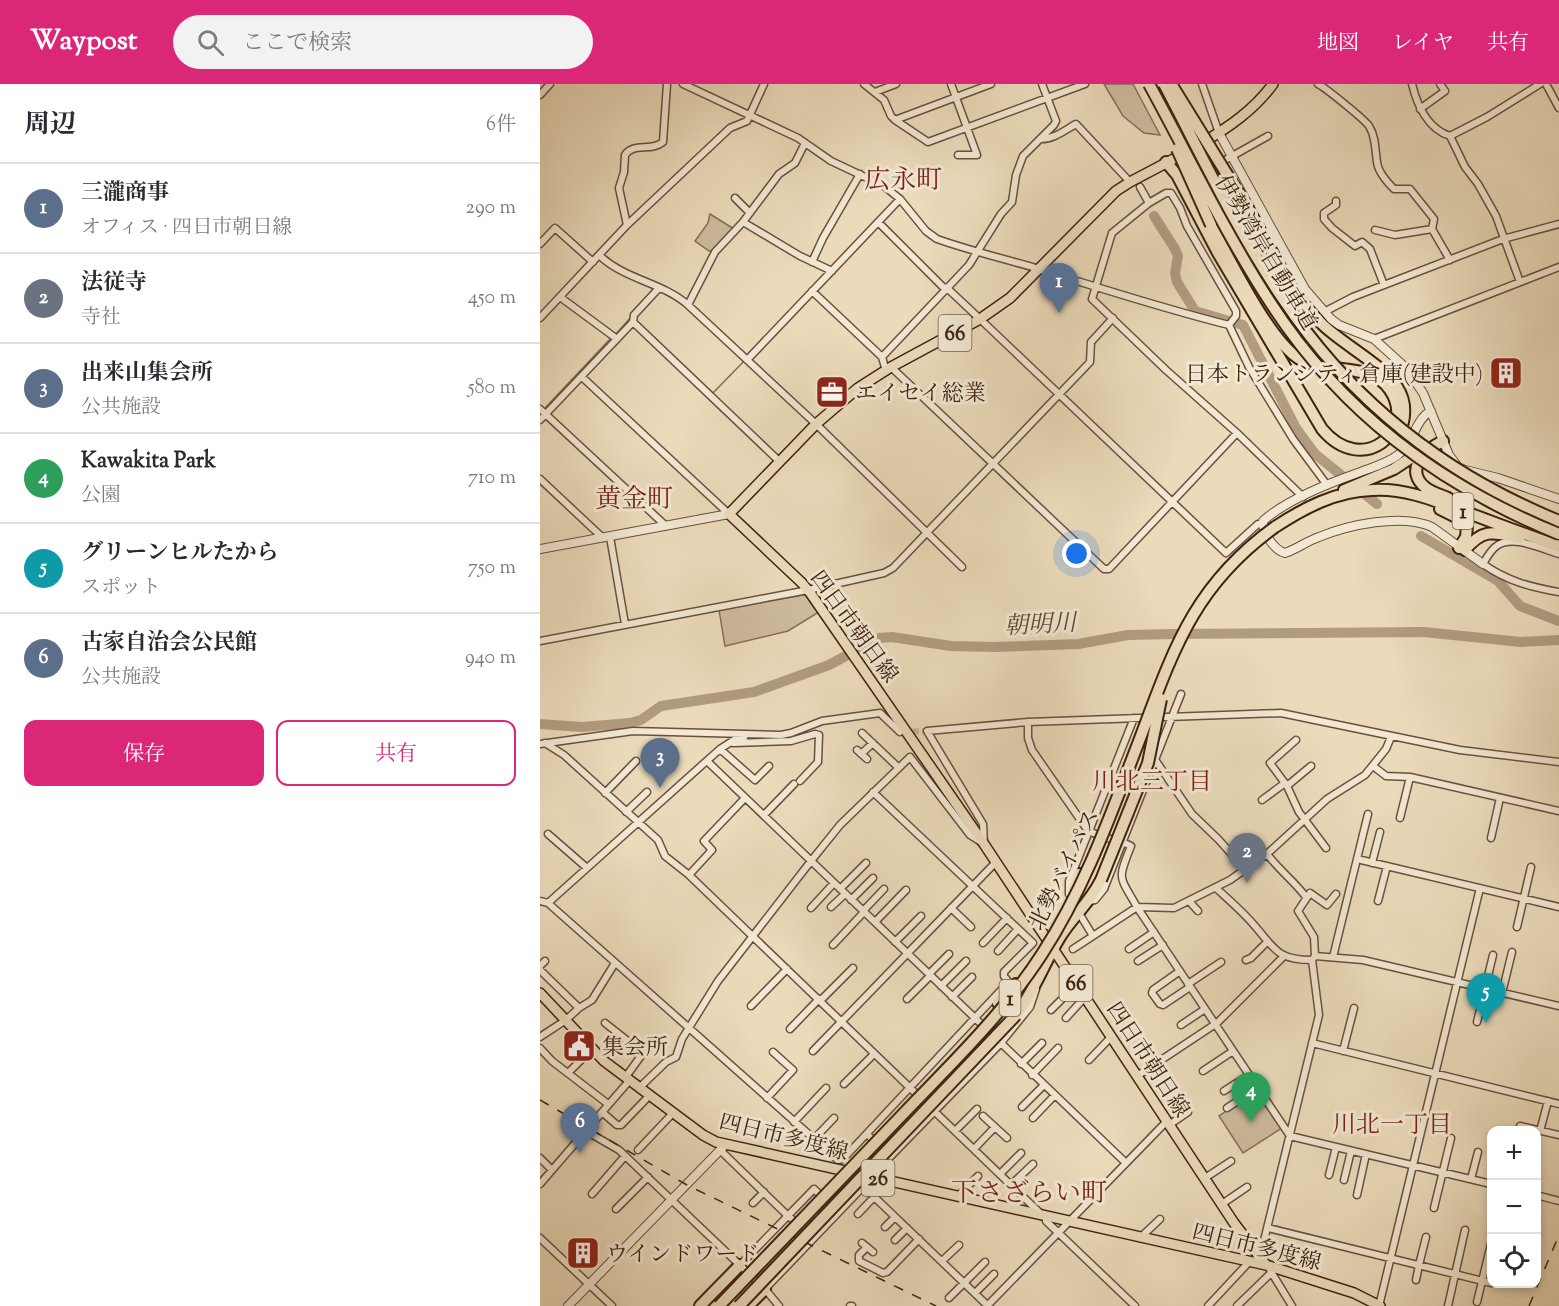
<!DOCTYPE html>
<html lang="ja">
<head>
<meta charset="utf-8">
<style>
	:root { --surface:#fff; --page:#f2f2f3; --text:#2b2b33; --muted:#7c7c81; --line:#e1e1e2; --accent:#db2777 }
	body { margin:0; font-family:"Sorts Mill Goudy","Noto Serif JP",serif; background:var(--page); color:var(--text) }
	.controls { position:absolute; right:18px; bottom:18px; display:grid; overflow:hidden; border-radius:12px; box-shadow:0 3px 9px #0003 }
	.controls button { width:54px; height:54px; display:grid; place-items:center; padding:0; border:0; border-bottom:2px solid var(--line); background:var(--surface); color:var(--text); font:30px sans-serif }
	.you { position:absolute; left:537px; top:470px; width:21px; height:21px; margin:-15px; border:4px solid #fff; border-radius:50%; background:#1a73e8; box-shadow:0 0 0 9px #1a73e833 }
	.badge { display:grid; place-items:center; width:39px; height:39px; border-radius:50%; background:var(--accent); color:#fff; font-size:20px; font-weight:700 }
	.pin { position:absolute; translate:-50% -50px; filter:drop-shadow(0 2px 3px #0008) }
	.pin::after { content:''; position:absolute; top:32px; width:21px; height:18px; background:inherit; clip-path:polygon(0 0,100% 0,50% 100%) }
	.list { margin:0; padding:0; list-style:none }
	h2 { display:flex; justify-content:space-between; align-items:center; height:78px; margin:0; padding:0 24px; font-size:26px }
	h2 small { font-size:20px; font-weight:400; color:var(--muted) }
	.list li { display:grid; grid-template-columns:39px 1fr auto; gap:18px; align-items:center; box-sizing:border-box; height:90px; padding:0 24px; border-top:2px solid var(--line) }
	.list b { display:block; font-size:22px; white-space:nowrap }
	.list p { margin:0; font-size:20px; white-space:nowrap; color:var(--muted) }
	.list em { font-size:20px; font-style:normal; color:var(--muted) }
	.actions { display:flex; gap:12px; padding:18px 24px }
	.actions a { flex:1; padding:14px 0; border:2px solid var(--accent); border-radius:12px; text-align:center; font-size:21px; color:var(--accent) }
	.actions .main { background:var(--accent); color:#fff }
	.icon { flex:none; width:33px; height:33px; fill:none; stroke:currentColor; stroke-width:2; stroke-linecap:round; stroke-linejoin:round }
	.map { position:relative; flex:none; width:1019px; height:1222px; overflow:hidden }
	header { display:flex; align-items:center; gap:36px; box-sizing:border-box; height:84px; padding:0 30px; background:var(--accent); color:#fff }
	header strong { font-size:28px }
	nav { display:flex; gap:33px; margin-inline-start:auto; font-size:21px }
	.search { width:420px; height:54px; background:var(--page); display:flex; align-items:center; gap:15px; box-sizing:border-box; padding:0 21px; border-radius:33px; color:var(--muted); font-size:22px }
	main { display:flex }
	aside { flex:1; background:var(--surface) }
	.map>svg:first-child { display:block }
	.green { fill:#cebc9e; stroke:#866f58; stroke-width:1.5 }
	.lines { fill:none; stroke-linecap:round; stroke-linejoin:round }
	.stream { stroke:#836b54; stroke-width:1.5 }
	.river { stroke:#b19c81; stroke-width:10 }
	.minor-tunnel { stroke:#c9b699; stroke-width:6; stroke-dasharray:6 3; stroke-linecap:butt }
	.minor-casing { stroke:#6a503c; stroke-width:9 }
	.tertiary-casing { stroke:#6a503c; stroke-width:10 }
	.primary-casing { stroke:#3f2211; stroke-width:12 }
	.trunk-casing { stroke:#3f2211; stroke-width:14 }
	.motorway-casing { stroke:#3f2211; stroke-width:14 }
	.minor { stroke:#f2e8d3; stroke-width:6 }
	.tertiary { stroke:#f2e8d3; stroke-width:8 }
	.primary { stroke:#ebdbbb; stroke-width:9 }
	.trunk { stroke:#ebdbbb; stroke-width:10 }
	.motorway { stroke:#ebdbbb; stroke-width:10 }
	.rail { stroke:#3f2211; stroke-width:1.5; stroke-dasharray:10 10; stroke-linecap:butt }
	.trunk-bridge-casing { stroke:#3f2211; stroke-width:14; stroke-linecap:butt }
	.motorway-bridge-casing { stroke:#3f2211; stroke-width:14; stroke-linecap:butt }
	.trunk-bridge { stroke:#ebdbbb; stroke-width:10 }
	.motorway-bridge { stroke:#ebdbbb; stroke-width:10 }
	.labels { text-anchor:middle; stroke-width:6; stroke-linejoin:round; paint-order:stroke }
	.shield { fill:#f2e8d3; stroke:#755d4b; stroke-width:1.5 }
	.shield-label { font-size:21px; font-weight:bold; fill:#3f2211 }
	.street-label { font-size:22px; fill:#3f2211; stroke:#f2e8d3 }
	.poi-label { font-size:22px; fill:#3f2211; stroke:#f2e8d3; text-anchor:start }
	.water-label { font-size:24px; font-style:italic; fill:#614733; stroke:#f2e8d3 }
	.neighbourhood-label { font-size:24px; fill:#7a1f14; stroke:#f2e8d3 }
	.quarter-label { font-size:26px; fill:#7a1f14; stroke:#f2e8d3 }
</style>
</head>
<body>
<header>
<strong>Waypost</strong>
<div class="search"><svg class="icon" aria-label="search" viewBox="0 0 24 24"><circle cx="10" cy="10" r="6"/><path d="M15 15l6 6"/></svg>ここで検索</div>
<nav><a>地図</a><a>レイヤ</a><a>共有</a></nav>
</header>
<main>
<aside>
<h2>周辺<small>6件</small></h2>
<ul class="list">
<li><span class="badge" style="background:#5c6f8a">1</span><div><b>三瀧商事</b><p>オフィス · 四日市朝日線</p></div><em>290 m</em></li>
<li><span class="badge" style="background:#6b7280">2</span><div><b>法従寺</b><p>寺社</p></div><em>450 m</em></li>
<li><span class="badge" style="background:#5c6f8a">3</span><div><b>出来山集会所</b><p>公共施設</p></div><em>580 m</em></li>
<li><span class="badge" style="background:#2e9e5b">4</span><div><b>Kawakita Park</b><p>公園</p></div><em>710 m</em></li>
<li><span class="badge" style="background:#0f9aa8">5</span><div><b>グリーンヒルたから</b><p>スポット</p></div><em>750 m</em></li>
<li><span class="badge" style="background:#5c6f8a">6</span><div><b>古家自治会公民館</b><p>公共施設</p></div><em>940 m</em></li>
</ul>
<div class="actions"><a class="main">保存</a><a>共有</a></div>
</aside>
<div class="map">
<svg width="1019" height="1222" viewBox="0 0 1019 1222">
	<rect width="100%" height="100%" fill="#ebdbbb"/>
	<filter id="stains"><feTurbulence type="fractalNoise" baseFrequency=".00333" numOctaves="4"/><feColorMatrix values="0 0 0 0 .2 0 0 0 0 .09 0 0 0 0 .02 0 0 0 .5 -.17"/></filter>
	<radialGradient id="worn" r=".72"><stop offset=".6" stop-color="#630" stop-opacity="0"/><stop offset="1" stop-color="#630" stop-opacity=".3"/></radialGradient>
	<!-- green -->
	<path class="green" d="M564,0H593L620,51L604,49L583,32Z
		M170,130L194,145L172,167H169L155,157L168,139Z
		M268,510L279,528L248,547L185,562L179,526Z
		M717,1006L742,1044L703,1069L679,1032Z"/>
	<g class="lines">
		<!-- stream -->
		<path class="stream" d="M95,235L173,309L205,276
			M75,251L92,232
			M6,323L71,254
			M0,643L9,641"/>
		<!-- river -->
		<path class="river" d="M614,132L635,165L638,172L635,189L637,198L655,227L703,241L756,344L775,370L837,420
			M881,452L958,497L980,522L1019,537
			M0,640L42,643L90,639L101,636L121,622L214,608L289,581L339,554L352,553L411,562L454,563L538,560L588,551L634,550L884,548L981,558L1019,556"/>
		<!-- minor-tunnel -->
		<path class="minor-tunnel" d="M364,648L387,647"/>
		<defs>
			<path id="minor" d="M143,0L258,54L291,77L344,102L360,115L386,147L397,155C431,167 465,175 499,185C562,205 625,225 689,241L709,283L753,355L787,401
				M324,0L344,16L351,32L355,36L388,58L545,0
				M411,0L437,71H418
				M662,0L679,49
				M778,0C787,5 824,35 829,42C836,53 835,66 837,78C838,88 847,98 854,105H870L894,135L892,145L910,176
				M872,0C877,21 888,45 910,52L925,83L938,100L956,132L980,198
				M1006,0L1019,24
				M335,8L356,0
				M0,11L10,0
				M880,25L905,7L900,0
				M355,36L451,0
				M910,52L947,33L1000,0
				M500,55C513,56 525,46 536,40L590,98
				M655,93L728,52
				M600,103L609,119
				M195,114L210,129
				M796,117V121L784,129V135L792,144L815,162L822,158L830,165L844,201
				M203,138L260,172L292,187
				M338,138L403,203L407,204L440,235L686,469L718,440H722
				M87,141L79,104L84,88L85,71C94,58 111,68 123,58L127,0
				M835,146L855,151L892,145
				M0,160L15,144L53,178
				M59,171C85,196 122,198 148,221L276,340L422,483
				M272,178L283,154L320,90
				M272,207L342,273L346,287
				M20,213L77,255
				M148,221L175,168L203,138L239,90L255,79L265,59
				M784,228L813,213L963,155L1019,140
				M0,234L87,141L190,44L207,37L224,0
				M93,238L94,231L119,204
				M689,241L696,232V227L647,142L640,124L631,109H626L609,119L572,149L552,215L626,286L697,349L763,413
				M834,255L1019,183
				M342,273L429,181L461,130L472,118L476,91L483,72L514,41L516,37L502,0
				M207,276L360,115
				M351,283L564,485H569L697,349
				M42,293L189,430
				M0,325L126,442
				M0,336L93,238L239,377
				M0,395L63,454
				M70,453L85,540
				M1019,470C1002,465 974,451 958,461C951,465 947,473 943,480C967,497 990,503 1019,508
				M0,557L268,506L344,489L353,484L550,278L551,258L573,234
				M488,638V654L492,666L546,744C557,755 577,754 591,762C577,797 579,791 597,823L750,1052L951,1100
				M322,649L359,684
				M756,656L730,679L747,702L759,728L786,764
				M5,659L24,671L118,756L125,772L149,791L501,1130
				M193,659L251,657L275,650L279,651L278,678L260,697
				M0,660L93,647L241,651L251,649L282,637L340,629L360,648
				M180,665L215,696L229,682
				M317,666L327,675
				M321,670L333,659
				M167,677L586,1079
				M616,677L652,730L678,755L705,785
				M833,682L846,692L870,693L1019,727
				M747,702L771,682
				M333,708L493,859L464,888V892L470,900
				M65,709L96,677
				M722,716L745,699
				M86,728L107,708
				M224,731L254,700
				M860,734L870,693
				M8,750L47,784
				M951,754L960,714
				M444,760L443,740L387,647L488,638L741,629L920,666L1019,678
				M727,770C740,787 753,796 766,813
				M817,775L1019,823
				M832,779L840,748
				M149,791L172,766L164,757L205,714
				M676,804C689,816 703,828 714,841C735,865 737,876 772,876L775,872L823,876L1019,922
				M300,805L326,779
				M529,810V797L532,790L594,634
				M311,816L333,794
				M0,817L8,819L298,1076L303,1075L462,905L470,900L474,901
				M549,817L555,816L564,805L641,610
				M649,817L658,827
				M838,817L847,782
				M8,819L180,665L194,656L204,654
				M291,823L305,810
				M271,824L294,799
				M411,824L431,843
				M323,827L344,805
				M539,829L553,852L597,823L634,824L690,796L727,770L787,715L825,691L846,665L851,653
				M335,838L366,806
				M977,843L991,783
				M355,858L381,832
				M443,859L467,834
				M293,861L324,828
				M533,865L553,852
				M589,865L614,848
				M458,867L478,845
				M775,872L774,853L758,827L770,809L787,821L796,810
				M793,873L828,730
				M706,876L711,874L727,858
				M598,877L623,861
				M0,882L5,877
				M0,886L39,924L26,936L0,953
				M640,887L613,906L612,909L620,920L623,921L650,903
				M389,890L409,870
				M648,900L681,878
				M401,902L426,877
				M962,909L972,868
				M412,913L432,893
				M367,915L390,892
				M280,917L313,884
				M211,922L247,885
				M39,924L52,916L75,879
				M511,926L537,900
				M526,934L545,913
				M937,938L953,871
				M65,939L103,969L113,960
				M641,941L665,925
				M250,945L279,915
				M772,959L1019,1020
				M0,964L12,977L68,1020
				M273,967L456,778
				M803,967L814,924
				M549,976L571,953
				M481,980L502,959
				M663,987L693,967
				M28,989L52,965
				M492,991L518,964
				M597,992L677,939L744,872
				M85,994L103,969
				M304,1000L334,970
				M99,1004L126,978L136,973L142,955L178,897L271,777L300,741L370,673L430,751L441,758
				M684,1007L709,991
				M227,1014L253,986L233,968
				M482,1023L503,1002
				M687,1024L717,1004
				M62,1028L77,1041H81L109,1012
				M443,1032L467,1054
				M493,1034L514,1012
				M254,1038L286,1004
				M629,1041L648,1028
				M980,1042L1019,1051
				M46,1047L79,1066L225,1205L239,1222
				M415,1047L437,1025
				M1000,1047L1008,1017
				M327,1050L350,1073L460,960L490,923L496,905
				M274,1055L294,1034
				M434,1065L455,1043
				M98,1066L133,1029
				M180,1066L248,1132L270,1149
				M0,1074L12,1086
				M460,1090L481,1069
				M789,1091L796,1063
				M665,1094L691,1077
				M931,1095L938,1068
				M804,1096L811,1067
				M0,1100L89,997
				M471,1101L493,1080
				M52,1110L85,1072
				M817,1111L826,1070
				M996,1111L1019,1117
				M418,1112L438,1092
				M213,1119L224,1108
				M682,1120L707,1103
				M894,1124L911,1054
				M76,1125L108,1093
				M318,1130L334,1113
				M506,1137L595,1222
				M345,1143L355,1133
				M728,1144L951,1199
				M601,1153L620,1135
				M0,1154L72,1222
				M355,1156L367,1144
				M322,1159L333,1168
				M327,1163L319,1171V1177L343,1189L347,1188L379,1155
				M720,1173L779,931L772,876
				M402,1177L419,1161
				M200,1181L274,1105L294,1124
				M879,1181L886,1153
				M730,1186L752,1222
				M876,1196L879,1181
				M225,1205L321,1105L327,1106L448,1222
				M435,1209L454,1190
				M409,1214L445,1178
				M937,1218L951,1160
				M310,1222H312
				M447,1222L627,1037
				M668,1222L710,1177
				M697,1222L732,1188
				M839,1222L940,804
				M908,1222L925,1146"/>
			<path id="tertiary" d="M679,49L765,205L791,235L799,241L834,255L866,284L883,309L909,371L918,383L925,386L958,394L1019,415
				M891,327C875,335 874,359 858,371C845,381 829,384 815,390C787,400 745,417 723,437C722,448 734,466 745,469C757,465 767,457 779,453C808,441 862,429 892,443L943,480
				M0,465L189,430
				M28,1222L185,1061"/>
			<path id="primary" d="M662,59C689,43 714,26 733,0
				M645,69L590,98L576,107L470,214L440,235L351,283L318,304L276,340L189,430L262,499L271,510L444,760L694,1139L726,1181
				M0,909L64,977L163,1051L176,1058L726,1181L814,1209L840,1222"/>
			<path id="trunk" d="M903,357C885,366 863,386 886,404C893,409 901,411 908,414
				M804,406L854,385L881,367
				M900,425L922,436L927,442L926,453L919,464
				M735,443C764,424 796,407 832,406C863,404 891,415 920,426C953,438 986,451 1019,462
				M925,466C943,444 953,448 980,454
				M533,808L539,790
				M458,919L476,900
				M476,931C494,908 504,879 520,853C533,832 549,820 561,796
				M160,1222L200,1181
				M208,1222L225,1205"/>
			<path id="motorway" d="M626,78L637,91L678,169L782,345C823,394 877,346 850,306C831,277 785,291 758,274C728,254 689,174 671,141
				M709,126C731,165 751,210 783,241C804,261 843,281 857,303C867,318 866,336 858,351"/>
		</defs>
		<!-- minor casing -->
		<use href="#minor" class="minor-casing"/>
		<!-- tertiary casing -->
		<use href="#tertiary" class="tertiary-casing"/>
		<!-- primary casing -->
		<use href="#primary" class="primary-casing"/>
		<!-- trunk casing -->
		<use href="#trunk" class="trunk-casing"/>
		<!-- motorway casing -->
		<use href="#motorway" class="motorway-casing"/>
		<!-- minor -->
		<use href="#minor" class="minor"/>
		<!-- tertiary -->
		<use href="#tertiary" class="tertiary"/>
		<!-- primary -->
		<use href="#primary" class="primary"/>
		<!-- trunk -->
		<use href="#trunk" class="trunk"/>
		<!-- motorway -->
		<use href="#motorway" class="motorway"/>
		<!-- rail -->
		<path class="rail" d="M0,1016L147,1101L396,1222
			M989,1222L1019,1151"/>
		<defs>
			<path id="trunk-bridge" d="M561,796L608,679L621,615
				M179,1222C241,1157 303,1093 365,1028C413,978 464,929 502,870C545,804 571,730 599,657C633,567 653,502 735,443
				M199,1222L476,931"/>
			<path id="motorway-bridge" d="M609,0C649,73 685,149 730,218C801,328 899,401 1019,450
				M624,0C662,72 697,147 743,215C811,317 906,391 1019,437
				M633,3L709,126
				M637,65L671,141"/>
		</defs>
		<!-- trunk-bridge casing -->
		<use href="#trunk-bridge" class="trunk-bridge-casing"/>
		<!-- motorway-bridge casing -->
		<use href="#motorway-bridge" class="motorway-bridge-casing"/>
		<!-- trunk-bridge -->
		<use href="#trunk-bridge" class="trunk-bridge"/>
		<!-- motorway-bridge -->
		<use href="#motorway-bridge" class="motorway-bridge"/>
	</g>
	<!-- icons -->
	<defs>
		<symbol id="building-square" viewBox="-11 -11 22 22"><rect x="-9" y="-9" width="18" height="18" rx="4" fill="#8f2418" stroke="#f2e8d3"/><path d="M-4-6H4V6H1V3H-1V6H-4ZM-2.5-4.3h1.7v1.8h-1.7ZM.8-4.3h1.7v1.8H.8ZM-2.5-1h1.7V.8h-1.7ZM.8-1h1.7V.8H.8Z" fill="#fff"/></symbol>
		<symbol id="office-square" viewBox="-11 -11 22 22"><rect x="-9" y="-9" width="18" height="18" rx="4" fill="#8f2418" stroke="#f2e8d3"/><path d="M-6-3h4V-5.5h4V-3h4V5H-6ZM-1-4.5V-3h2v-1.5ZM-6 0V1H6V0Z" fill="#fff"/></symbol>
		<symbol id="civic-square" viewBox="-11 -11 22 22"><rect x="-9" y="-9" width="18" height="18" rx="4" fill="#8f2418" stroke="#f2e8d3"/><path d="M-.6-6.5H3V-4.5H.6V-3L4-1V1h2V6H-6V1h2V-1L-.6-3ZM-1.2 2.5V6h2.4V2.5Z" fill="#fff"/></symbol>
	</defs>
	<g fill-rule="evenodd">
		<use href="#building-square" x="947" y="270" width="38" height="38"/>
		<use href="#office-square" x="273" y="289" width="38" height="38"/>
		<use href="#civic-square" x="20" y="943" width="38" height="38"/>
		<use href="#building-square" x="24" y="1150" width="38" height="38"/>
	</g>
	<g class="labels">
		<!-- shield labels -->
		<g class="shield">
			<rect x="398.5" y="231" width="33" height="36" rx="4.5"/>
			<rect x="912.5" y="409" width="21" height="36" rx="4.5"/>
			<rect x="519.5" y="881" width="33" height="36" rx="4.5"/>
			<rect x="459.5" y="896" width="21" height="36" rx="4.5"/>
			<rect x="321.5" y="1076" width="33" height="36" rx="4.5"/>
		</g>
		<g class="shield-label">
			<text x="415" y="256">66</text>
			<text x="923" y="434">1</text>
			<text x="536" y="906">66</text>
			<text x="470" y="921">1</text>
			<text x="338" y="1101">26</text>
		</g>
		<!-- street labels -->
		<g class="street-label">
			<text transform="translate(727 168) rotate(59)" y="8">伊勢湾岸自動車道</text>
			<text transform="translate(315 542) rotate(54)" y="8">四日市朝日線</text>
			<text transform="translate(523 785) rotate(-64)" y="8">北勢バイパス</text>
			<text transform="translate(609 975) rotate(57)" y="8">四日市朝日線</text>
			<text transform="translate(244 1052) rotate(14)" y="8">四日市多度線</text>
			<text transform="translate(717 1162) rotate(14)" y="8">四日市多度線</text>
		</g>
		<!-- poi labels -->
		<g class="poi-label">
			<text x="943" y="297" text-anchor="end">日本トランシティ倉庫(建設中)</text>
			<text x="315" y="316">エイセイ総業</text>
			<text x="62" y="970">集会所</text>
			<text x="66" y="1177">ウインドワード</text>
		</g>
		<!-- water labels -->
		<g class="water-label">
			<text transform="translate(500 540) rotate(-3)" y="8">朝明川</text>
		</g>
		<!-- neighbourhood labels -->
		<g class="neighbourhood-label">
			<text x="612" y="705">川北三丁目</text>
			<text x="852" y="1048">川北一丁目</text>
		</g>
		<!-- quarter labels -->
		<g class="quarter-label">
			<text x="363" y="104">広永町</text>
			<text x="94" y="423">黄金町</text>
			<text x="489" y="1117">下さざらい町</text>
		</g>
	</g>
	<rect width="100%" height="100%" filter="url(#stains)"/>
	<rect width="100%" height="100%" fill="url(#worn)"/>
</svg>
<div class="controls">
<button>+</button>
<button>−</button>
<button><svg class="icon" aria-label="locate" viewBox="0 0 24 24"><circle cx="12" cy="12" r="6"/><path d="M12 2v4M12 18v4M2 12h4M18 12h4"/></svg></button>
</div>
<div class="you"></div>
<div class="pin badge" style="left:519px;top:229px;background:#5c6f8a">1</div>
<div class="pin badge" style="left:707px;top:799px;background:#6b7280">2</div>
<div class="pin badge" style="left:120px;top:704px;background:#5c6f8a">3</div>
<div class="pin badge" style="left:711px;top:1038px;background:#2e9e5b">4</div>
<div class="pin badge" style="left:946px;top:939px;background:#0f9aa8">5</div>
<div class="pin badge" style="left:40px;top:1069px;background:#5c6f8a">6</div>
</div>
</main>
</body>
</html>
